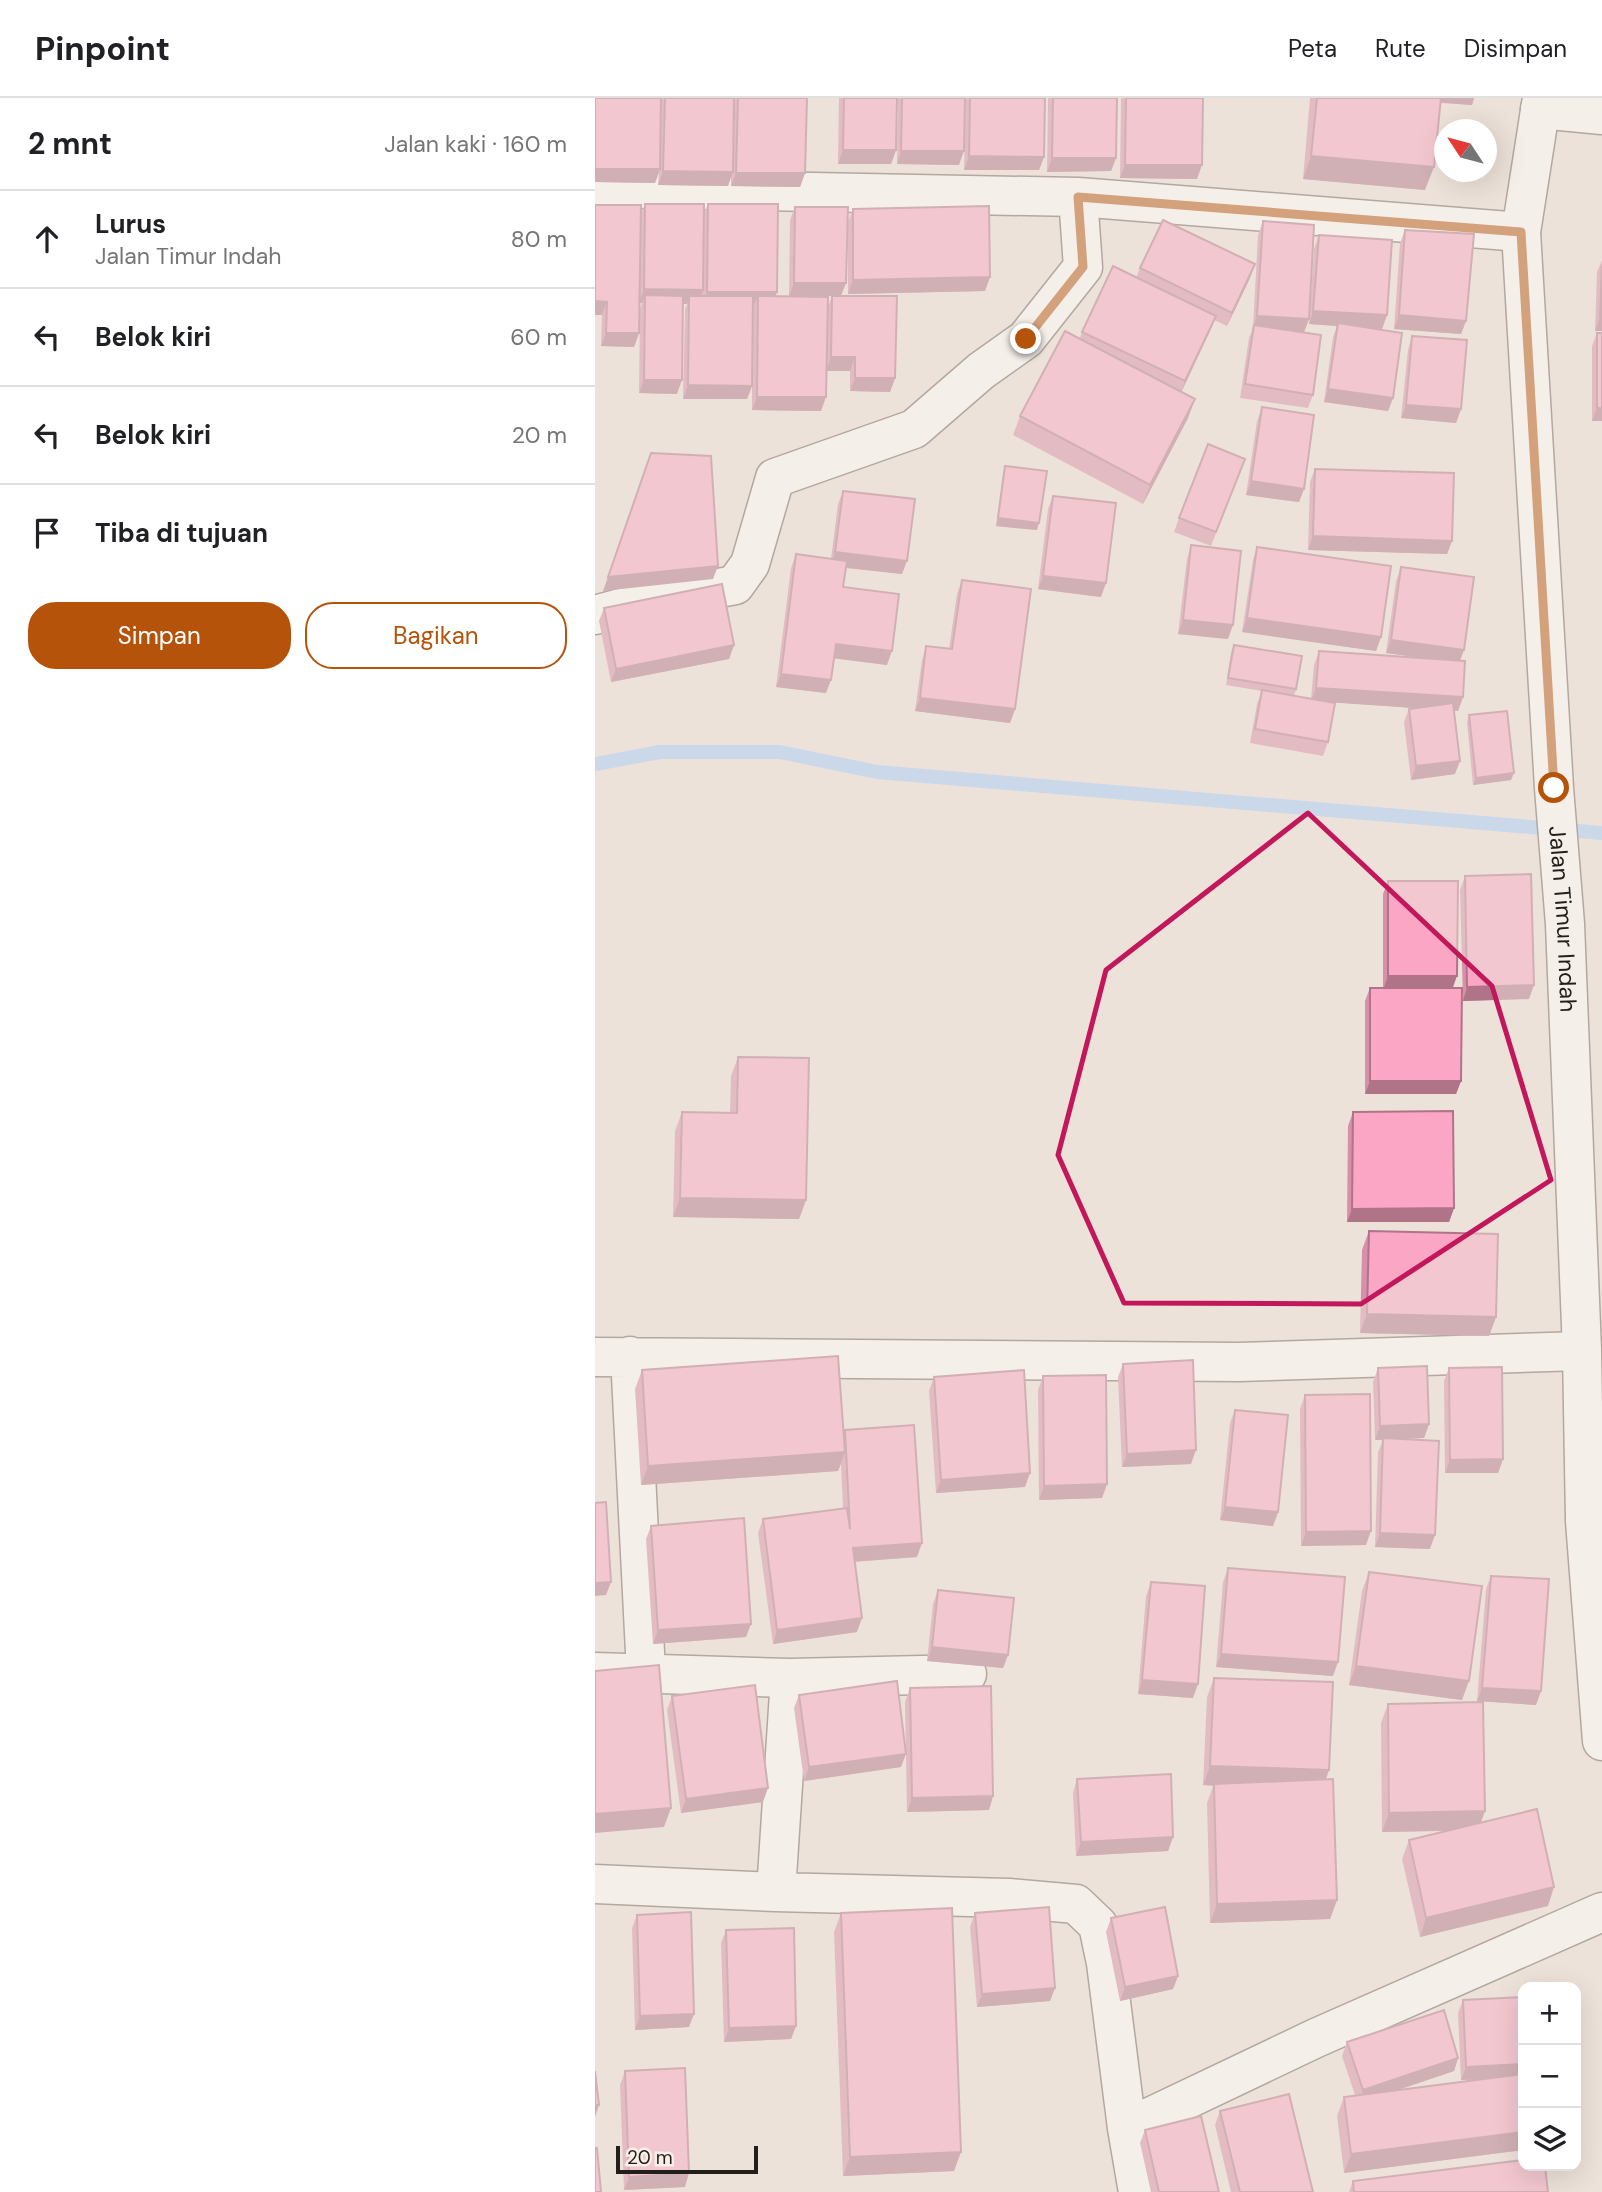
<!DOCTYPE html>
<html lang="id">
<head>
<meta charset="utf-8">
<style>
	:root { --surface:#fff; --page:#f2f2f2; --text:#202124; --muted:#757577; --line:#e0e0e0; --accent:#b45309 }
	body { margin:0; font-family:"DM Sans",sans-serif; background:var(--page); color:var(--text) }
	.controls { position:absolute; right:21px; bottom:21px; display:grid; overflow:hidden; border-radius:14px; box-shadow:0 7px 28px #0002 }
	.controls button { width:63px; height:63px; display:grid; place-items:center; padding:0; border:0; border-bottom:2px solid var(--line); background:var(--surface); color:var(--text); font:35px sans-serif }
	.compass { position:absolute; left:839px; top:21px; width:63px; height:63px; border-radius:50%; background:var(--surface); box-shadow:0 7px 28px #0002; rotate:306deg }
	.scale { position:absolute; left:21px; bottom:18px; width:142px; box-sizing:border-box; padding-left:7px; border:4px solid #221f1b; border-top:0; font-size:19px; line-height:24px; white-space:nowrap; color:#221f1b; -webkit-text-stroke:5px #faefe6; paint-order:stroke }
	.stop { position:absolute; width:21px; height:21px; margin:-16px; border:5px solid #b45309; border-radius:50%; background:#fff }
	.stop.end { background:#b45309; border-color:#fff; box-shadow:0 2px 7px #0008 }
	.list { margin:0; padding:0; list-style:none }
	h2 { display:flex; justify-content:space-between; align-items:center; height:91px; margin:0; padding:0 28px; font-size:30px }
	h2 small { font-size:23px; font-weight:400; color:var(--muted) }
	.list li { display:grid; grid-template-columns:46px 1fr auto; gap:21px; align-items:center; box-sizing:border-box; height:98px; padding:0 28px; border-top:2px solid var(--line) }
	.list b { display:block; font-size:26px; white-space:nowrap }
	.list p { margin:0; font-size:23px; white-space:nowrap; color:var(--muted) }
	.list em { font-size:23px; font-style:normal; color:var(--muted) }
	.actions { display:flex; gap:14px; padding:21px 28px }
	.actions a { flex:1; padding:16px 0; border:2px solid var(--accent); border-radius:28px; text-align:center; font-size:24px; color:var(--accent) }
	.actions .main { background:var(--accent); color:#fff }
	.icon { flex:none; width:38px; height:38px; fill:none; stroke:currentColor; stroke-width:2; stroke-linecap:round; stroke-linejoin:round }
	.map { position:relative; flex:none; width:1007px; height:2094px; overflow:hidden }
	header { display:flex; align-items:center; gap:42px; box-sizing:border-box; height:98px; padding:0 35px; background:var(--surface); border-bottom:2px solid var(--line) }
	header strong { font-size:33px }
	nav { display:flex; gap:38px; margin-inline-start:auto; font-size:24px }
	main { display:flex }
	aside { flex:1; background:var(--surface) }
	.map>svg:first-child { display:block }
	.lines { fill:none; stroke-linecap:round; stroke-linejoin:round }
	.stream { stroke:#9fcdfe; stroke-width:14 }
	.street-casing { stroke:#6c625a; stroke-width:41 }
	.secondary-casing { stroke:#6c625a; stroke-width:41 }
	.street { stroke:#fff; stroke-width:38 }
	.secondary { stroke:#fff; stroke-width:38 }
	.wall { fill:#d88fa9 }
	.shaded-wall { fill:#b07489 }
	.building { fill:#fba6c4; stroke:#b07489; stroke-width:2 }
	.route { stroke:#b45309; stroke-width:9 }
	.marked { fill:none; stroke:#c2185b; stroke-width:5; stroke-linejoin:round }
	.labels { text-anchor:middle; stroke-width:5; stroke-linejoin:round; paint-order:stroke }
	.street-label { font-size:23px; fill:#221f1b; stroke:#faefe6 }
</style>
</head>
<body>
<header>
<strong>Pinpoint</strong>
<nav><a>Peta</a><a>Rute</a><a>Disimpan</a></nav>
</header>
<main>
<aside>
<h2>2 mnt<small>Jalan kaki · 160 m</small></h2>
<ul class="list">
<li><svg class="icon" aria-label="ahead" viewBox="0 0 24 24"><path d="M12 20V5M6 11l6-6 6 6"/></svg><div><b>Lurus</b><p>Jalan Timur Indah</p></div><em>80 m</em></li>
<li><svg class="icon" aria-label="left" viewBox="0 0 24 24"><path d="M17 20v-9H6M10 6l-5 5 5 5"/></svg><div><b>Belok kiri</b></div><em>60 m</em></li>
<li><svg class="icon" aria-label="left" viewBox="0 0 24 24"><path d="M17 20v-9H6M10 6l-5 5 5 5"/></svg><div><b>Belok kiri</b></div><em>20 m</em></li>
<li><svg class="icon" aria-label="arrive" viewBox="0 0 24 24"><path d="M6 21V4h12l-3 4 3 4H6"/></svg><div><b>Tiba di tujuan</b></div></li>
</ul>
<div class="actions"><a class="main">Simpan</a><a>Bagikan</a></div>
</aside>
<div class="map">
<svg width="1007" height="2094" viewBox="0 0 1007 2094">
	<rect width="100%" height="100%" fill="#ede2d9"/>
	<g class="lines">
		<!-- stream -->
		<path class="stream" d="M0,666L65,654H185L282,674L1007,735"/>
		<defs>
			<path id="street" d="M945,11L1007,17
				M0,90L483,99L926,134
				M0,517L40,506L140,487L155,466L180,380L319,331L386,273L431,241L488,169L483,99
				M35,1258L51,1574
				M0,1259L644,1264L987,1253
				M0,1574L195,1580L372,1576
				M0,1786L181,1794L414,1800L481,1806L503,1827L511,1865L532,2030L543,2094
				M181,1794L195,1580
				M532,2030L721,1940L1007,1814"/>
			<g id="secondary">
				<path id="s1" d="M947,0L926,134L959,690L970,826L987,1253L990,1423L1007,1643"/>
			</g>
		</defs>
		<!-- street casing -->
		<use href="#street" class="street-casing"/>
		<!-- secondary casing -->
		<use href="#secondary" class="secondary-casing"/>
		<!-- street -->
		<use href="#street" class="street"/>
		<!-- secondary -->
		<use href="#secondary" class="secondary"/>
	</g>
	<!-- wall -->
	<path class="wall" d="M0,0H212L210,75L205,89L136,88V78L133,88L63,87L64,75L60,85L0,84Z
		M244,0H302L301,52L296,66H243Z
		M303,0H370L364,67L302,66Z
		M371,0H450L449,59L444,72H369Z
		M453,0H522L521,60L516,73L452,74Z
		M526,0H608L602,81L525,80Z
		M715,0H879L877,7L845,5L830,92L708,81Z
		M50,106L109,115L113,106L182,194L180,199L233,209L237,198H194L195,122L200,109L246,198L300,280L295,294L255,293V273H232L226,313L157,312V288L152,301H88L90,211L92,206H88L82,296L44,295L45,211L47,205H45L44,235L39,249L6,248L7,217H0V107L46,116Z
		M258,111L395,179L390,193L253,196V124Z
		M668,123L714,221L709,234L718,297L713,310L645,300L654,240L658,230L663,137Z
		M810,132L871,223L866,236L799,231L805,145Z
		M724,137L792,217L787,231L798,300L793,313L729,304L738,239L742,228L714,226L719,151Z
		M1007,162V233H1000L1002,174Z
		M545,170L655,180L632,228L619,222L586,294L593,320L548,406L418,337L425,318L485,240L487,234L541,180Z
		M1002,235L1007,323H997V248Z
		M817,238L866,311L861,325L806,320L813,252Z
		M667,309L709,391L704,404L651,397L662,323Z
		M650,361L616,448L579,434L584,420Z
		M410,368L442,432L401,428L408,375Z
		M720,371L857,443L852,456L713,452L715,384Z
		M248,393L307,476L251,470L248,489L292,567L239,560L231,595L181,589L196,470L201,456L236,461L243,406Z
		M458,398L506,499L443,491L453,411Z
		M596,447L633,541L583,536L592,461Z
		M662,449L786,539L781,553L647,534L658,462Z
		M806,469L869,552L865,562L868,599L863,613L859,612L860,676L816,682L809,624L814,611L820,610L736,604L733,644L728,658L655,645L662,606L667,593L631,587L636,554L639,547L701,591L699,598L716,601L719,567L724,553L822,559L791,555L801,483Z
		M367,482L420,611L415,625L320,613L327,562L331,548L354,551L362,496Z
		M9,510L139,547L134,561L16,584L4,523Z
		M874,617L916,682L878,687L872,624Z
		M870,778L934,901L868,903L865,792Z
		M793,783L858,890L866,983L861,996H770V903L775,890H788V796Z
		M143,959L211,1102L204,1121L78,1119L80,1033L87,1014L135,1015L136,978Z
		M758,1014L859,1110L854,1124H752L753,1028Z
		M774,1133L901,1219L894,1238L765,1235L767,1152Z
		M528,1266L596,1366L527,1369L523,1279Z
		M783,1270L834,1326L829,1340L803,1341L835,1451L780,1449L783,1354L788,1342H780L778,1284Z
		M854,1270L908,1361L903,1375H850L849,1283Z
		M47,1272L249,1334L322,1459L259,1464L262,1534L178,1546L163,1435L168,1421L248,1410L246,1366L243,1373L46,1387L40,1291Z
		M448,1278L512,1386L507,1400L444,1402L443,1292Z
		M339,1279L430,1389L341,1395L334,1293Z
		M710,1297L771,1447L706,1448L705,1311Z
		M640,1312L683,1414L678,1428L625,1422L635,1325Z
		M56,1428L151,1539L58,1546L51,1441Z
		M633,1470L738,1578L621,1569L628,1484Z
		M774,1474L867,1602L754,1587L767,1493Z
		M896,1478L946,1593L941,1607L882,1603L891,1491Z
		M556,1484L598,1600L543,1596L551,1498Z
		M343,1492L413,1557L408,1570L332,1563L338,1506Z
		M619,1580L734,1672L731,1681L742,1802L735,1821L615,1825L612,1705L618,1688L608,1687L612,1599Z
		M315,1590L398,1698L394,1712L312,1714L310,1604Z
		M204,1597L306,1669L209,1683L199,1610Z
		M77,1598L168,1704L86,1715L72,1612Z
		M793,1606L890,1713L886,1724L953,1808L825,1839L807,1761L814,1742L850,1733L787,1734L786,1625Z
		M482,1681L578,1739L573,1753L481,1758L478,1695Z
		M246,1815L359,2073L248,2078L239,1834Z
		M380,1815L460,1890L455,1903L382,1909L375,1829Z
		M42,1817L94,1929L40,1932L37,1830Z
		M516,1820L583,1878L578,1891L525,1903L511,1834Z
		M131,1832L201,1928L196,1941L129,1944L126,1845Z
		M928,1899V2052L749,2075L742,2018L749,1999L760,1997L747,1958L752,1944L863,1960L859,1973L804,1992L881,1982H866L863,1915L868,1902Z
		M30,1973L90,2089L29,2092L25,1987Z
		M625,2013L718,2094H636L620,2027Z
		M550,2032L624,2094H556L545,2045Z
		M758,2083L953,2094H754Z"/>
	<!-- shaded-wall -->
	<path class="shaded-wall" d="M841,0H879L877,7L839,4Z
		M248,52H301L296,66H243Z
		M306,53H369L364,67L302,66Z
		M374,58L449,59L444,72H369Z
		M716,58L839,69L830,92L708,81Z
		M457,60H521L516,73L452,74Z
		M530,67H607L602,81L525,80Z
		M0,71H65L60,85L0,84Z
		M68,73L138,74L133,88L63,87Z
		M141,75H210L205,89L136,88Z
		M660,166L655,180L632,228L637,215Z
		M395,179L390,193L253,196L258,182Z
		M199,185H251L246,198H194Z
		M49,191L108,192L103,206L94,198L92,206L50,205V197L47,205H44Z
		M112,194H182L177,207L163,198L159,207H107Z
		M0,203L12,204L7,217H0Z
		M718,213L792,217L787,231L743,225L742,228L714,226Z
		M804,217L871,223L866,236L799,231Z
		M621,218L616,231L585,297L590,283Z
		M662,218L714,221L709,234L657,231Z
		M1005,219H1007V233H1000Z
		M11,235H44L39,249L6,248Z
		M236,259H260L255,273H231Z
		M260,280H300L295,294L255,293Z
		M49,282H87L82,296L44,295Z
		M93,287L157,288L152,301H88Z
		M733,291L798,300L793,313L729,304Z
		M162,299H231L226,313L157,312Z
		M600,301L593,320L548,406L555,387Z
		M811,307L866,311L861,325L806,320Z
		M1002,310H1007V323H997Z
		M656,383L709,391L704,404L651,397Z
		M403,420L444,425L442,432L401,428Z
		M718,438L857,443L852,456L713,452Z
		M240,454L312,463L307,476L235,468Z
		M123,468L118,481L8,493L13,479Z
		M448,478L511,485L506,499L443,491Z
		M652,520L786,539L781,553L647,534Z
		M588,522L638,527L633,541L583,536Z
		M796,542L869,552L864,565L791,555Z
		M241,546L297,553L292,567L236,560Z
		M139,547L134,561L16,584L21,571Z
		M186,576L236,582L231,595L181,589Z
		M721,590L868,599L863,613L716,603Z
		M325,600L420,611L415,625L320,613Z
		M865,663L860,676L816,682L821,668Z
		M919,675L916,682L878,687L881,680Z
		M793,878H862L857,892H788Z
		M939,887L934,901L868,903L872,889Z
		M775,983H866L861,996H770Z
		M85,1100L211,1102L204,1121L78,1119Z
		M859,1110L854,1124H752L757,1111Z
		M772,1216L901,1219L894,1238L765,1235Z
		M834,1326L829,1340L780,1342L785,1328Z
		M601,1352L596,1366L527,1369L532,1356Z
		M250,1354L243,1373L46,1387L53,1368Z
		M908,1361L903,1375H850L855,1362Z
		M435,1375L430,1389L341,1395L346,1382Z
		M512,1386L507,1400L444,1402L449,1388Z
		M630,1409L683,1414L678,1428L625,1422Z
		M776,1433L771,1447L706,1448L711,1434Z
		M785,1435L840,1437L835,1451L780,1449Z
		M327,1445L322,1459L253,1464L258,1450Z
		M16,1484L11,1497L0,1498V1485Z
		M267,1520L262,1534L178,1546L182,1532Z
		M156,1526L151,1539L58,1546L63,1532Z
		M337,1549L413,1557L408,1570L332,1563Z
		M626,1556L743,1564L738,1578L621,1569Z
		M761,1568L874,1583L867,1602L754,1587Z
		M547,1582L603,1586L598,1600L543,1596Z
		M887,1590L946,1593L941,1607L882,1603Z
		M311,1656L306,1669L209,1683L214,1669Z
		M615,1668L734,1672L727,1691L608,1687Z
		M173,1690L168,1704L86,1715L91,1701Z
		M398,1698L394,1712L312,1714L317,1700Z
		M76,1710L69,1729L0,1735V1716Z
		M890,1713L883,1732L787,1734L794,1715Z
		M578,1739L573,1753L481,1758L486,1744Z
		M959,1789L953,1808L825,1839L831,1820Z
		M742,1802L735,1821L615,1825L622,1806Z
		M583,1878L578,1891L525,1903L530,1889Z
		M460,1890L455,1903L382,1909L387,1896Z
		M99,1916L94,1929L40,1932L45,1918Z
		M201,1928L196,1941L129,1944L134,1930Z
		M863,1960L859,1973L763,2005L768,1992Z
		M928,1966V1980L866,1982L871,1969Z
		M0,2007H4L0,2019Z
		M928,2034V2052L749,2075L756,2056Z
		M366,2054L359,2073L248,2078L255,2059Z
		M94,2075L90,2089L29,2092L34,2079Z"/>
	<!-- building -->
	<path class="building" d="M0,0H66L65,71H0Z
		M70,0H139L138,74L68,73Z
		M143,0H212L210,75H141Z
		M249,0H302L301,52H248Z
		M307,0H370L369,53H306Z
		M375,0H450L449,59L374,58Z
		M458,0H522L521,60H457Z
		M531,0H608L607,67H530Z
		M722,0H846L839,69L716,58Z
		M50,106H109L108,192L49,191Z
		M113,106H183L182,194H112Z
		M0,107H46L44,235H11L12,204L0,203Z
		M394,108L395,179L258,182V111Z
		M200,109H253L251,185H199Z
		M568,122L660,166L637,215L545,170Z
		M668,123L719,127L714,221L662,218Z
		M810,132L879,136L871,223L804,217Z
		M724,137L797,142L792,217L718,213Z
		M518,168L621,218L590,283L487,234Z
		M1007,168V219H1005Z
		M50,197L88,198L87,282H49Z
		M94,198H158L157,288L93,287Z
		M163,198L233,199L231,299H162Z
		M237,198H302L300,280H260V259H236Z
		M743,225L807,235L798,300L733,291Z
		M659,227L726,237L718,297L650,286Z
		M470,233L600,301L555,387L425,318Z
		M1002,235H1007V310H1002Z
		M817,238L872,242L866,311L811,307Z
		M667,309L719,317L709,391L656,383Z
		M613,346L650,361L621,434L584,420Z
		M56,355L116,358L123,468L13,479Z
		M410,368L452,373L444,425L403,420Z
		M720,371L859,375L857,443L718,438Z
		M248,393L320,401L312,463L240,454Z
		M458,398L521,405L511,485L448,478Z
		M596,447L646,453L638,527L588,522Z
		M662,449L796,468L786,539L652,520Z
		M201,456L252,463L248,489L304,496L297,553L241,546L236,582L186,576Z
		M806,469L879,479L869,552L796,542Z
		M367,482L436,491L420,611L325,600L331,548L357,551Z
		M127,486L139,547L21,571L9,510Z
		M639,547L707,558L701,591L633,580Z
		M724,553L870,563L868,599L721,590Z
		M667,592L740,605L733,644L660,631Z
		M858,605L865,663L821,668L814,611Z
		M912,613L919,675L881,680L874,617Z
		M936,776L939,887L872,889L870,778Z
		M793,783H863L862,878H793Z
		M775,890H867L866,983H775Z
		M143,959L214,960L211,1102L85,1100L87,1014L142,1015Z
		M858,1013L859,1110L757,1111L758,1014Z
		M774,1133L903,1136L901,1219L772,1216Z
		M243,1258L250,1354L53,1368L47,1272Z
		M598,1262L601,1352L532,1356L528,1266Z
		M832,1268L834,1326L785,1328L783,1270Z
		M907,1269L908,1361L855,1362L854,1270Z
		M429,1272L435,1375L346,1382L339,1279Z
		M511,1277L512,1386L449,1388L448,1278Z
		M775,1296L776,1433L711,1434L710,1297Z
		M640,1312L693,1317L683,1414L630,1409Z
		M319,1327L327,1445L258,1450L267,1520L182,1532L168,1421L252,1410L255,1431L250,1332Z
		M788,1340L844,1343L840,1437L785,1435Z
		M11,1404L16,1484L0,1485V1405Z
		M149,1420L156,1526L63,1532L56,1428Z
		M633,1470L750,1479L743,1564L626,1556Z
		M774,1474L887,1488L874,1583L761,1568Z
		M896,1478L954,1481L946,1593L887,1590Z
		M556,1484L610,1488L603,1586L547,1582Z
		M343,1492L419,1500L413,1557L337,1549Z
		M64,1567L76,1710L0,1716V1573Z
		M619,1580L738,1584L734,1672L615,1668Z
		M302,1583L311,1656L214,1669L204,1597Z
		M160,1587L173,1690L91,1701L77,1598Z
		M396,1588L398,1698L317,1700L315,1590Z
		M888,1604L890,1713L794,1715L793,1606Z
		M576,1676L578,1739L486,1744L482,1681Z
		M738,1681L742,1802L622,1806L619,1686Z
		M942,1711L959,1789L831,1820L814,1742Z
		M454,1809L460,1890L387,1896L380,1815Z
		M570,1809L583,1878L530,1889L516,1820Z
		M357,1810L366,2054L255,2059L246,1815Z
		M96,1814L99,1916L45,1918L42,1817Z
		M199,1830L201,1928L134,1930L131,1832Z
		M928,1899V1966L871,1969L868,1902Z
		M849,1912L863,1960L768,1992L752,1944Z
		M90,1970L94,2075L34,2079L30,1973Z
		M0,1973L4,2007H0Z
		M928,1976V2034L756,2056L749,1999Z
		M694,1996L718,2094H645L625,2013Z
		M606,2018L624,2094H564L550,2032Z
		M0,2050H2L6,2094H0Z
		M928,2062V2068H950L953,2094H759L758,2083Z"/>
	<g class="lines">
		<!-- route -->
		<path class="route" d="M431,241L488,169L483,99L926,134L959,690"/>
	</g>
	<!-- marked area -->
	<path d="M0 0H1007V2094H0ZM713,715L897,888L956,1082L766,1206L529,1205L463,1057L511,872Z" fill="#ede2d9" fill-opacity=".55" fill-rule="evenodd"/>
	<path class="marked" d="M713,715L897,888L956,1082L766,1206L529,1205L463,1057L511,872Z"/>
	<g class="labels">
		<!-- street labels -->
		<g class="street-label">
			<text dy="8" stroke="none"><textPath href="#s1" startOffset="824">Jalan Timur Indah</textPath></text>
		</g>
	</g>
</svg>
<div class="controls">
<button>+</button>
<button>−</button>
<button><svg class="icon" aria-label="layers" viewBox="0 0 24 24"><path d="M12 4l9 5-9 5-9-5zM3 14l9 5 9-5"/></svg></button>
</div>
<svg class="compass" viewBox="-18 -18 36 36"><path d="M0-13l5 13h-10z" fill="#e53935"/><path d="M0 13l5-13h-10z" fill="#757577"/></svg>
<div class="scale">20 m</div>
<div class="stop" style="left:959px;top:690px"></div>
<div class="stop end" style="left:431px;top:241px"></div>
</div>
</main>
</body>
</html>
